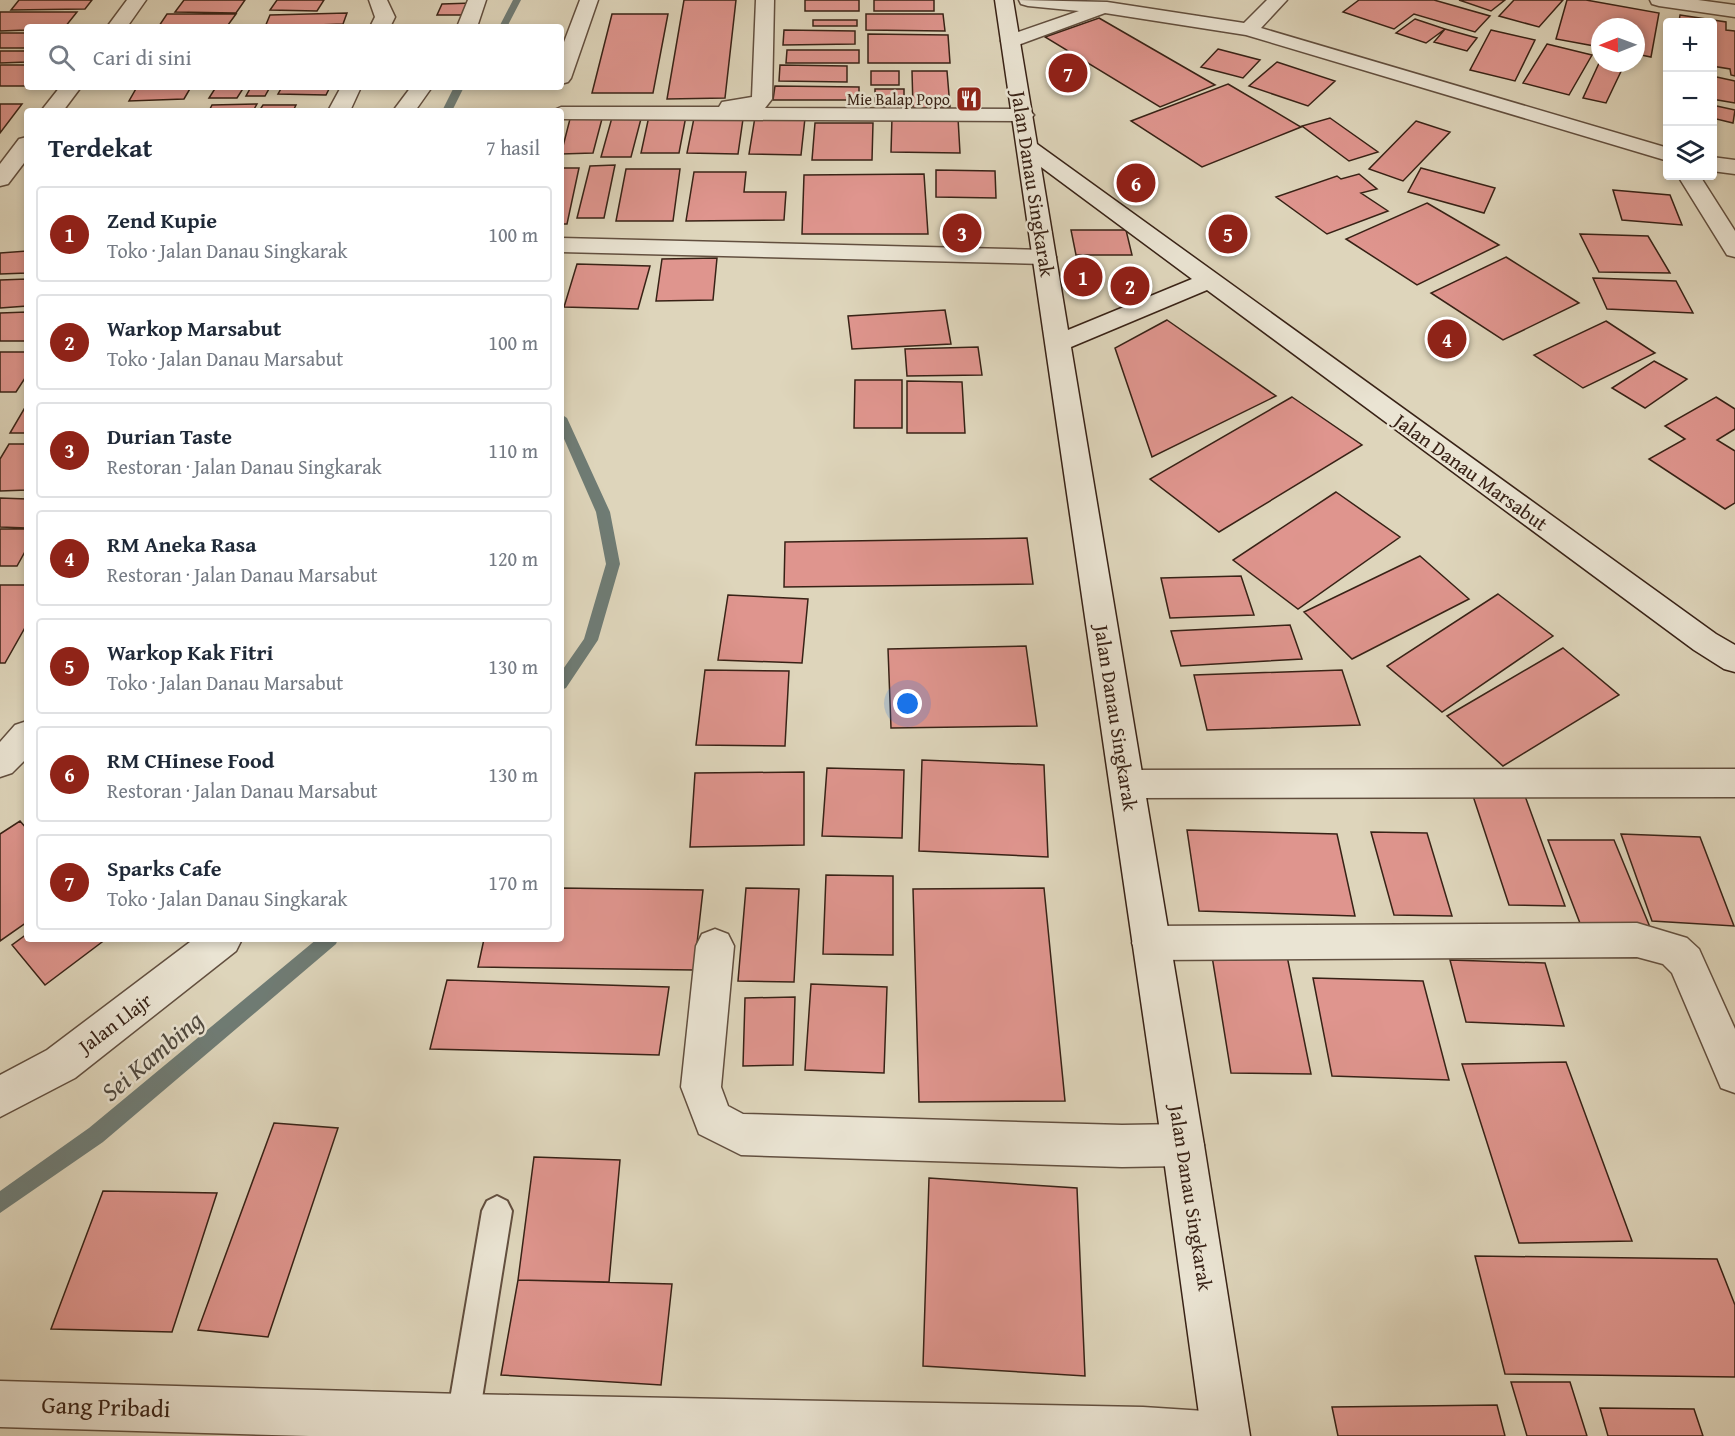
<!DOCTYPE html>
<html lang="id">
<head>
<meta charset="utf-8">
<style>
	:root { --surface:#fff; --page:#f6f6f7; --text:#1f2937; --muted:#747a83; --line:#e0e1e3; --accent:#8f2418 }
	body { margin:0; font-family:"Gentium Book Plus",serif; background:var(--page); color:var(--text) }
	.controls { position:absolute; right:18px; top:18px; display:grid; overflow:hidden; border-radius:6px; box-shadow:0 3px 9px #0003 }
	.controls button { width:54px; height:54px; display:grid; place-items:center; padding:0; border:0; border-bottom:2px solid var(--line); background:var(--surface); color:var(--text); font:30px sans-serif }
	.compass { position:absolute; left:1591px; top:18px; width:54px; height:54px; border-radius:50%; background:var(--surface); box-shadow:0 3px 9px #0003; rotate:269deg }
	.you { position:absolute; left:908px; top:704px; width:21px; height:21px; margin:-15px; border:4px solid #fff; border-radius:50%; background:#1a73e8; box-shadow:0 0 0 9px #1a73e833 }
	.badge { display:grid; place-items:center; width:39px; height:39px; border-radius:50%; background:var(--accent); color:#fff; font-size:20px; font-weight:700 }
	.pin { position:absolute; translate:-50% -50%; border:3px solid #fff; box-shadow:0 2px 6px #0006 }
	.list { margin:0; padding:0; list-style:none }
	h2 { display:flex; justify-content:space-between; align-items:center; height:78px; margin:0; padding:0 24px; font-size:26px }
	h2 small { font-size:20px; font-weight:400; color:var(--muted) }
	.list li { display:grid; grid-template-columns:39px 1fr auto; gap:18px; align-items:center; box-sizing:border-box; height:96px; margin:0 12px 12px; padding:0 12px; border:2px solid var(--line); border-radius:6px }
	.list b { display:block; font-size:22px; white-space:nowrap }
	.list p { margin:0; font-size:20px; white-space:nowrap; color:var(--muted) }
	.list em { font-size:20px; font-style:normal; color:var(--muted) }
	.icon { flex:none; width:33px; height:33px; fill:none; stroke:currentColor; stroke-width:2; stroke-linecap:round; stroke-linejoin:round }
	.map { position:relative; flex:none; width:1735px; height:1436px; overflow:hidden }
	.search { position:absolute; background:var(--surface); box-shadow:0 3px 9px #0003; left:24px; top:24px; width:540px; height:66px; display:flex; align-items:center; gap:15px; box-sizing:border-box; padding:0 21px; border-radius:6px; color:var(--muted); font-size:22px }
	.panel { position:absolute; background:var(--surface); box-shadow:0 3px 9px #0003; left:24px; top:108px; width:540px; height:834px; border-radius:6px }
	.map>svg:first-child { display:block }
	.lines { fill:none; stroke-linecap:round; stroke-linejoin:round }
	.stream { fill:#6f7c75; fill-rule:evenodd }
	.building { fill:#df958e; stroke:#382216; stroke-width:1.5 }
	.lane-casing { stroke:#624f3f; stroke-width:4 }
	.street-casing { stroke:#624f3f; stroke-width:3 }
	.secondary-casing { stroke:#382216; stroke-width:3 }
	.lane { fill:#eae4d3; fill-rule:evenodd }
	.street { fill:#eae4d3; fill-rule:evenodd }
	.secondary { fill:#eae4d3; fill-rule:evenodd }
	.labels { text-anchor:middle; stroke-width:5; stroke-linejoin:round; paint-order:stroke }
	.far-poi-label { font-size:16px; fill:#382216; stroke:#eae4d3; text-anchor:end }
	.street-label { font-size:20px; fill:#382216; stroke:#eae4d3 }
	.near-street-label { font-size:24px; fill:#382216; stroke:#eae4d3 }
	.near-water-label { font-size:26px; font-style:italic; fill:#4f483e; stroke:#eae4d3 }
</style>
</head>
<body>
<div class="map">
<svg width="1735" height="1436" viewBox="0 0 1735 1436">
	<rect width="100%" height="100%" fill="#ded5bb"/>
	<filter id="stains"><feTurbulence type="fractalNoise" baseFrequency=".00333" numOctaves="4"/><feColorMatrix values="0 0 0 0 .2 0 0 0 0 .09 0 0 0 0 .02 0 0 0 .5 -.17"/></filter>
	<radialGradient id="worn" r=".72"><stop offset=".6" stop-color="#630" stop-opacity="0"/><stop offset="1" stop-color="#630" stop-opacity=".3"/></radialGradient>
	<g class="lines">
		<!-- stream -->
		<path class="stream" d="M513,0H521L507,27H499Z
			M454,87H464L452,111H442Z
			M561,414L567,418L610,512L620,564L598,640L566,688L561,690V672L584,639L606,564L596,512L561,432Z
			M317,939H338L336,944L103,1142L0,1213V1191L89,1128Z"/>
	</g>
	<!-- building -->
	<path class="building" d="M19,0H92L85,9L11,10Z
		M184,0H245L236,13L175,12Z
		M277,0H324L317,11L270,10Z
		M684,0H736L725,98L667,99Z
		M805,0H859V11H805Z
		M874,0H934V11H874Z
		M1359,0H1434L1490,16L1475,32L1414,14L1394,29L1343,12Z
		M1459,0H1505L1491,11Z
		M1514,0H1563L1539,27L1499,16Z
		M1567,0H1586L1659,13L1651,57L1636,54V27H1600V47L1556,39Z
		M472,3L467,15H437L442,4Z
		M0,12H77L65,27H27V30L0,31Z
		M347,13L343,24L265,27L270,15Z
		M167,14H236L228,25L159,26Z
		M612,14H668L653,93H592Z
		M866,14H943L945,31L866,30Z
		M1680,15L1726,22V30L1735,31V76L1731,75L1730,69L1712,66V22H1679Z
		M1099,18L1215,85L1160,107L1045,37Z
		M1415,19L1445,29L1426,43L1396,33Z
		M813,20H857V26H813Z
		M1445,29L1477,38L1467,51L1434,42Z
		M784,30L855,31V44L783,45Z
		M1491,30L1535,40L1515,81L1470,70Z
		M0,33H27V48H0Z
		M868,34L948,35L950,63H868Z
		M1547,44L1592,55L1569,95L1523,83Z
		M1218,49L1260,60L1243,78L1201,67Z
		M787,50H859V63H786Z
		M0,51H27V62L0,63Z
		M1600,61V63H1625L1606,103L1583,98Z
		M1277,62L1335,81L1308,106L1249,86Z
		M0,65H27V86H0Z
		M780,65L847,66V82L779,81Z
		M871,71H899V85H871Z
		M912,71H947L950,107L913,108Z
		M1712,76L1735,81V103L1712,99Z
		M1228,84L1301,127L1202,167L1131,121Z
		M775,86L859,87V100H773Z
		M137,87H191L184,99L129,101Z
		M216,87H244L237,98H209Z
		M251,87H270L265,96H246Z
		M282,87H330L326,95L278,94Z
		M875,89H904V107H875Z
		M960,92H978L979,107H960Z
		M0,104H22L0,133Z
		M257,104L253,111H209L212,105Z
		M263,105H296L293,111H259Z
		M1712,105L1735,110L1733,123L1712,118Z
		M613,114L642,115L631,157H601Z
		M571,115H603L593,153L561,154Z
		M649,116H686L679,153H641Z
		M755,117L805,118L801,155L749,154Z
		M892,117L958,118L960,153L891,152Z
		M694,118L743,119L738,154L687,153Z
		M1330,118L1378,152L1349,161L1302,126Z
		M1416,121L1450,132L1403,181L1369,169Z
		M815,123H873L872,160H812Z
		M615,165L604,218H577L590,166Z
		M561,168H579L567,224H561Z
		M1421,168L1495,188L1484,213L1408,192Z
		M626,169H680L673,221H616Z
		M936,170L995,171L996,198L936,197Z
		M694,172H746L744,192H786L784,220L686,221Z
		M924,174L928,234H802L804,175Z
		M1359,174L1377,189L1361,193L1388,211L1327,234L1276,197L1337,176L1341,179Z
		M1613,190L1670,195L1682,225L1622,220Z
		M1427,203L1499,245L1417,285L1346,239Z
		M1071,230H1126L1132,255H1076Z
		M1580,234L1648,236L1670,273L1599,272Z
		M27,251V273L0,274V253Z
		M1506,257L1579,303L1503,340L1431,293Z
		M717,258L713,300L656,301L662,259Z
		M577,264L650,266L638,309L564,307Z
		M1593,278L1676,281L1693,313L1607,309Z
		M27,279V306L0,308V280Z
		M945,310L951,344L852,349L848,316Z
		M27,312V341H0V313Z
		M1167,320L1276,396L1152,457L1115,348Z
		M1606,321L1655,353L1583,388L1534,355Z
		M978,347L982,375L907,376L905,349Z
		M0,352H27V375L16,392H0Z
		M1654,361L1687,379L1645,408L1612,388Z
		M855,380H902V428H854Z
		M907,381L962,382L965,433H907Z
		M1292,397L1362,445L1219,532L1150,479Z
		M1716,397L1735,409V429L1717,440L1735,451V503L1725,509L1649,459L1685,439L1665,426Z
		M27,404V433H10Z
		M9,444H27V490L0,491V459Z
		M1336,492L1400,537L1298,609L1233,560Z
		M0,498L27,499V528L0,527Z
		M0,529H27V548L17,566H0Z
		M1027,538L1033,584L784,587L785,542Z
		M1420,556L1469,599L1352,659L1304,612Z
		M1241,576L1254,615L1170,618L1161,578Z
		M0,585H27V624L5,663H0Z
		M1498,594L1553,636L1442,712L1387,666Z
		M728,595L808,599L802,663L718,660Z
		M1290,625L1302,659L1181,666L1171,631Z
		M1026,646L1037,726L891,728L888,649Z
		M1563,648L1619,695L1503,766L1447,716Z
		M705,670L789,671L785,746L696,745Z
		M1342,670L1360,725L1207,730L1194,675Z
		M922,760L1044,765L1048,857L919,851Z
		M827,768L904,770L902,838L822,836Z
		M804,772V845L690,847L695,773Z
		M1473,796H1525L1565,906L1509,905Z
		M20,821L27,829V922L0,941V834Z
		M1187,830L1337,834L1355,916L1199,911Z
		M1371,832L1427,833L1452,916L1394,915Z
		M1621,834L1700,837L1734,926L1652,921Z
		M1548,840H1614L1652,932L1583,931Z
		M826,875L893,876V955L823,954Z
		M561,888L703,890L694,970L478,967L484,939H561Z
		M746,888L799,889L794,982L738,981Z
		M1044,888L1065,1101L919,1102L913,889Z
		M27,934V939H106L45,985L12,945Z
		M1211,950L1286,951L1311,1074L1231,1073Z
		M1450,960L1545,963L1564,1026L1466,1022Z
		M1313,978L1423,981L1449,1080L1332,1076Z
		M447,980L669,987L659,1055L430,1049Z
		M811,984L887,987L884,1073L805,1070Z
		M795,997L793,1065L743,1066L745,998Z
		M1566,1062L1632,1241L1519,1243L1462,1064Z
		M274,1123L338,1128L268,1337L198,1330Z
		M534,1157L620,1160L609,1282L518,1280Z
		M929,1178L1077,1188L1085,1376L923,1366Z
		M103,1191L217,1193L172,1332L51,1329Z
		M1475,1256L1717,1259L1735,1305V1377L1505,1374Z
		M518,1280L672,1284L661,1385L501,1375Z
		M1511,1382H1570L1587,1436H1527Z
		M1497,1405L1505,1436H1338L1332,1407Z
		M1600,1408L1694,1409L1703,1436H1608Z"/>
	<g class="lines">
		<defs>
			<path id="lane" d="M497,1196L507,1201L512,1211L479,1417L474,1428L463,1433L452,1428L447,1417L482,1211L487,1201Z"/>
			<path id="street" d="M127,0H146L127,27H107Z
				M369,0H387L395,17L390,27H370L375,17Z
				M468,0H486L477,27H457Z
				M580,0H598L571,78L568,82L561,84V50Z
				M756,0H774L772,99L765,108L1023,109L1030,111L1034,115L1030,119L1023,121L561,119V111H552L561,107H719L722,102L752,97Z
				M1019,0L1107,2L1244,23L1267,0H1287L1261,28L1668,148V161L1246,35L1105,13L1018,45H1004L1001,41L1004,37L1079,11L1028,6L1021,4Z
				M1650,0H1698L1735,5V17L1659,6L1652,4Z
				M60,87H81L63,111H41Z
				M341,87H361L350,111H328Z
				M411,87H432L415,111H393Z
				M27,137V159L8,184L0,186V164L19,139Z
				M1712,157L1735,160V174L1712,171Z
				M1678,176H1700L1735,231V257L1727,255Z
				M561,238L1044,250L1052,252L1056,257L1052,262L1044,264L561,252Z
				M27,721V758L12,773L0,777V742L15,725Z
				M1735,769V797L1127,798L1115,794L1110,784L1115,774L1127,770Z
				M1637,923L1687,938L1699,949L1735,1029V1093L1721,1088L1672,973L1663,964L1637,957L1151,960L1138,955L1132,943L1138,931L1151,926Z
				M715,929L728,934L734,946L721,1087L728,1106L743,1114L1122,1125L1183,1124L1198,1130L1204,1145L1198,1160L1183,1166L1122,1167L741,1155L699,1134L681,1087L696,946L702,934Z
				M194,939H242L236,951L75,1078L0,1117V1075L47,1050Z
				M0,1381L463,1394L1143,1407L1220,1412L1237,1419L1244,1436H309L0,1427Z"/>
			<path id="secondary" d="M995,0H1013L1037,144L1716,634L1735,645V672L1724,669L1694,650L1207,290L1071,347L1204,1145L1250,1436H1202L1162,1145ZM1041,167L1192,279L1068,330Z"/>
		</defs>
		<!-- lane casing -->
		<use href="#lane" class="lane-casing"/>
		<!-- street casing -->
		<use href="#street" class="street-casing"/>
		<!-- secondary casing -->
		<use href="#secondary" class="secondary-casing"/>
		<!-- lane -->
		<use href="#lane" class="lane"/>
		<!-- street -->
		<use href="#street" class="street"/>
		<!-- secondary -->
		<use href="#secondary" class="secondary"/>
	</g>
	<!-- icons -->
	<defs>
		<symbol id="restaurant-square" viewBox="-11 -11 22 22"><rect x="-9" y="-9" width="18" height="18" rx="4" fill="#8f2418" stroke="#eae4d3"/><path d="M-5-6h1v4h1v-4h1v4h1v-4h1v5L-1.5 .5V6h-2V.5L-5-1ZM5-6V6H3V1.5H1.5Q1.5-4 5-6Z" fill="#fff"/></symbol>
	</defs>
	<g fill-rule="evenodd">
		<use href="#restaurant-square" x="954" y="84" width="30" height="30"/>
	</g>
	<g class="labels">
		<!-- far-poi labels -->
		<g class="far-poi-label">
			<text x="950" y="105">Mie Balap Popo</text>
		</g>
		<!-- street labels -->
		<g class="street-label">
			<text transform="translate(1033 184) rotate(81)" y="7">Jalan Danau Singkarak</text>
			<text transform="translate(1471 472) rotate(36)" y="7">Jalan Danau Marsabut</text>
			<text transform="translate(1116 718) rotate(81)" y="7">Jalan Danau Singkarak</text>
			<text transform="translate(115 1023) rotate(-37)" y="7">Jalan Llajr</text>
			<text transform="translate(1191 1198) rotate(81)" y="7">Jalan Danau Singkarak</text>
		</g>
		<!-- near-street labels -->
		<g class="near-street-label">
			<text transform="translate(106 1407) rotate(2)" y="8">Gang Pribadi</text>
		</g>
		<!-- near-water labels -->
		<g class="near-water-label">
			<text transform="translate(152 1056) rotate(-40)" y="9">Sei Kambing</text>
		</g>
	</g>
	<rect width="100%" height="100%" filter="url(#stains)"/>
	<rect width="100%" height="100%" fill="url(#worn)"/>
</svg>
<div class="controls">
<button>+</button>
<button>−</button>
<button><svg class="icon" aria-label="layers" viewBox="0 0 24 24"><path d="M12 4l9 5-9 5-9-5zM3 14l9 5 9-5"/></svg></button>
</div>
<svg class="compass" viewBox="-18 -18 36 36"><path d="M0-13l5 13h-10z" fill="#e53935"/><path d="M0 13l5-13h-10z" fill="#747a83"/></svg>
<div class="you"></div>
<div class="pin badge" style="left:1083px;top:277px">1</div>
<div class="pin badge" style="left:1130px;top:286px">2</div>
<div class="pin badge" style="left:962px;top:233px">3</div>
<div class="pin badge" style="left:1447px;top:339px">4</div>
<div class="pin badge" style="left:1228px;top:234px">5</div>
<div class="pin badge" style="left:1136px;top:183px">6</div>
<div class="pin badge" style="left:1068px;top:73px">7</div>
<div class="search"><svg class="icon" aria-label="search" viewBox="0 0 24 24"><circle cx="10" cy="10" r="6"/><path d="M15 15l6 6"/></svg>Cari di sini</div>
<section class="panel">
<h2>Terdekat<small>7 hasil</small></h2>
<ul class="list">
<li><span class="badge">1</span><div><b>Zend Kupie</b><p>Toko · Jalan Danau Singkarak</p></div><em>100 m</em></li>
<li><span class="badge">2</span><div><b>Warkop Marsabut</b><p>Toko · Jalan Danau Marsabut</p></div><em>100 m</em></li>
<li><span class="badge">3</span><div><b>Durian Taste</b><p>Restoran · Jalan Danau Singkarak</p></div><em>110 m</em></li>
<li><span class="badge">4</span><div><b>RM Aneka Rasa</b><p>Restoran · Jalan Danau Marsabut</p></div><em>120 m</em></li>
<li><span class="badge">5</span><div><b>Warkop Kak Fitri</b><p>Toko · Jalan Danau Marsabut</p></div><em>130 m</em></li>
<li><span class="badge">6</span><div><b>RM CHinese Food</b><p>Restoran · Jalan Danau Marsabut</p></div><em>130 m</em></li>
<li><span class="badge">7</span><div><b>Sparks Cafe</b><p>Toko · Jalan Danau Singkarak</p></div><em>170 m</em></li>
</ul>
</section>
</div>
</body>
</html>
